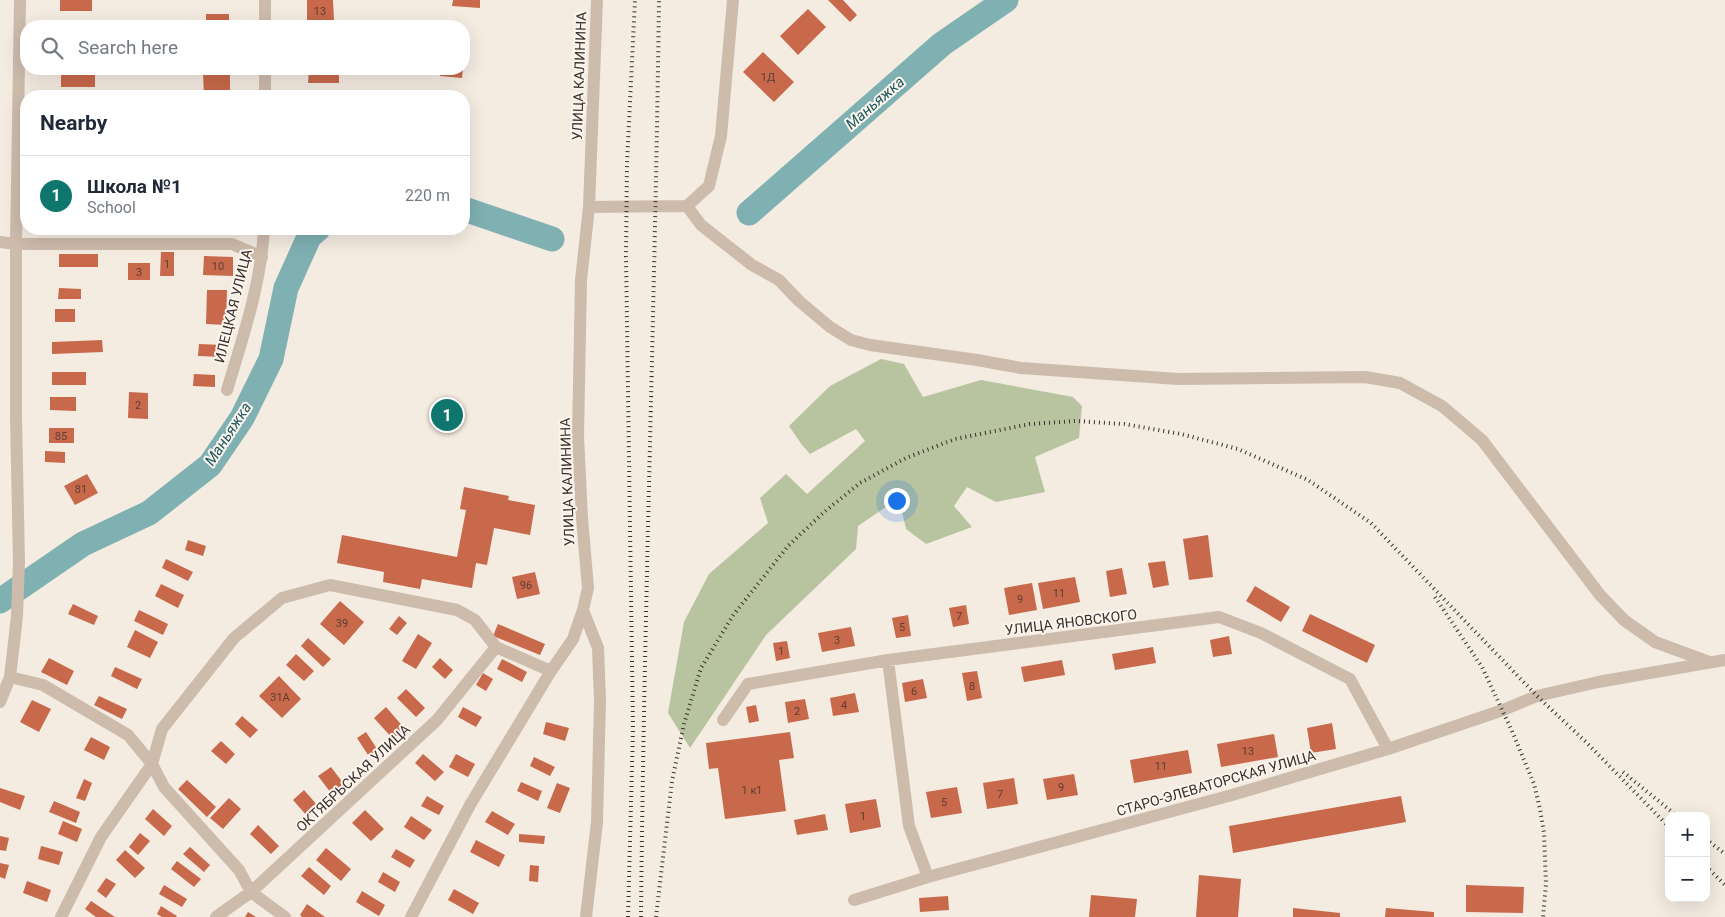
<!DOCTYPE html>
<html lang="en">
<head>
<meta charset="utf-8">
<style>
	:root { --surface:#fff; --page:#f2f2f3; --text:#1f2937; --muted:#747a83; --line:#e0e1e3; --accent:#0f766e }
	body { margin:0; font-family:Roboto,sans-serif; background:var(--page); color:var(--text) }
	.controls { position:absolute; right:15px; bottom:15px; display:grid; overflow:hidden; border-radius:10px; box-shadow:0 5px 20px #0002 }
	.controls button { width:45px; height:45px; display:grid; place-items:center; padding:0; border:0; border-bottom:1px solid var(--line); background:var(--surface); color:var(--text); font:25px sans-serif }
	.you { position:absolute; left:896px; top:500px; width:18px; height:18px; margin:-12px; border:4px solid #fff; border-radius:50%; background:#1a73e8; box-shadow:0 0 0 8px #1a73e833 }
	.badge { display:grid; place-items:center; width:32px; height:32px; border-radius:50%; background:var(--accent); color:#fff; font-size:16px; font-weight:700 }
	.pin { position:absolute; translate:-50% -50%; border:2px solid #fff; box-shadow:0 1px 5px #0006 }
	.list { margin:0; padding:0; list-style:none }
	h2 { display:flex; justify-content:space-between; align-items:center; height:65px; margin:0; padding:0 20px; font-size:21px }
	h2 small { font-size:16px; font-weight:400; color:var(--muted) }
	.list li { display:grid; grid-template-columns:32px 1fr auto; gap:15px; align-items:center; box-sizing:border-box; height:80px; padding:0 20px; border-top:1px solid var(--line) }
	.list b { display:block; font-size:19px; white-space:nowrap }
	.list p { margin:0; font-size:16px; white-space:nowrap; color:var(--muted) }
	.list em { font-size:16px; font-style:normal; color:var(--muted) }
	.icon { flex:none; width:28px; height:28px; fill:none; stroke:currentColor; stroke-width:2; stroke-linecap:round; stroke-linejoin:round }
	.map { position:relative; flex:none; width:1725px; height:917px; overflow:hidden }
	.search { position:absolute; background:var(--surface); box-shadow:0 5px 20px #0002; left:20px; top:20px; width:450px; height:55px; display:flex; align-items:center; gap:12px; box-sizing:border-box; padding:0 18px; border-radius:20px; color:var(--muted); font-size:19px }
	.panel { position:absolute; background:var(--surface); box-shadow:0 5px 20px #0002; left:20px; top:90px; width:450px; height:145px; border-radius:20px }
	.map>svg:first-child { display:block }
	.green { fill:#b8c4a0 }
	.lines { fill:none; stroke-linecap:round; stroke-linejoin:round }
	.river { stroke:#7fb0b2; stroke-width:25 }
	.building { fill:#c8694b }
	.minor { stroke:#cdbbac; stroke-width:12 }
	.tertiary { stroke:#cdbbac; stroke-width:12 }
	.rail { stroke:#3b302b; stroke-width:4; stroke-dasharray:1 4; stroke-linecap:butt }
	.labels { text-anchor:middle; stroke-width:4; stroke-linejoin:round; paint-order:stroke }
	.number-label { font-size:11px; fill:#5e3e33 }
	.street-label { font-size:14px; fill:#3b302b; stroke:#fbf5ee }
	.water-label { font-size:15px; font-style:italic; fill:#1f5a5e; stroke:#fbf5ee }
</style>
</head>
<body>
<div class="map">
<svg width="1725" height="917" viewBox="0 0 1725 917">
	<rect width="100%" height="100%" fill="#f4ebe1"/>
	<!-- green -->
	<path class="green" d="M881,359L904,364L923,397L981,380L1073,397L1082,406L1079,438L1035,457L1045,492L996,502L967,487L954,506L972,527L926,544L906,529L899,498L858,526L856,549L766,635L690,748L668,713L684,622L709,574L768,523L760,498L786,474L807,494L865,441L856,429L810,454L802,445L789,426L830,386Z"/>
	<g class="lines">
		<!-- river -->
		<path class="river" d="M464,209L552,239
			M749,213L942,44L1006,0
			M0,601L83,544L149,513L210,465L242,418L271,359L286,288L309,237L318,229"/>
	</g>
	<!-- building -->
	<path class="building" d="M60,0H92V11H60Z
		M307,0H333L334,21L307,22Z
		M453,0H480V8L452,6Z
		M828,0H843L857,15L850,22Z
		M808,9L826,27L798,55L780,36Z
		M206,14H229V26H206Z
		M59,24H92V26H59Z
		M763,52L794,82L774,102L743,72Z
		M309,69L339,70V83H308Z
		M440,69H463L462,78L440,76Z
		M203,73H230V96H204Z
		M61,75H95V87H61Z
		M161,252H174V276H160Z
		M59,254H98V267H59Z
		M204,256L233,257V276L203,275Z
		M128,263H150V280H128Z
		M59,288L81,289V299H58Z
		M207,290H227L226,325L206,324Z
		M55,309H75V322H55Z
		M102,340L103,352L52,354V342Z
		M199,344L223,345V357L198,356Z
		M52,372H86V385H52Z
		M194,374L215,375V387L193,386Z
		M129,392L148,393V419L128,418Z
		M50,397H76V411L50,410Z
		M49,428H74V443H49Z
		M45,451L65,452V463L45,462Z
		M87,474L98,493L75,505L64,486Z
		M464,487L509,496L508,500L535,505L530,535L494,528L487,565L476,563L472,588L422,579L420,589L383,582L384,572L337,563L342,535L457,557L466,510L460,509Z
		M1208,535L1213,577L1189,580L1183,539Z
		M188,540L206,546L203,556L185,550Z
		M166,559L193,572L188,581L162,568Z
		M1165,561L1169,585L1153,588L1148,563Z
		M1122,568L1127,594L1110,597L1106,571Z
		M535,572L540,594L517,599L512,577Z
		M1075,577L1080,602L1043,609L1038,583Z
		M1032,583L1037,610L1009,615L1004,588Z
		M161,584L184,595L178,608L155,596Z
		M1255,586L1290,607L1281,622L1246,601Z
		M340,601L364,622L344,645L320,624Z
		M73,604L98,616L94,625L68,614Z
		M966,605L969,624L953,627L949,608Z
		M139,610L168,624L163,635L134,621Z
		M1310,614L1375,645L1367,663L1302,631Z
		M908,615L911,636L896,638L892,618Z
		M399,616L407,623L397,635L389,629Z
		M498,624L545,644L540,655L493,636Z
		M851,627L855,646L822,652L818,633Z
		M135,630L158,642L150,658L127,647Z
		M418,634L432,643L416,669L402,661Z
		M1229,636L1232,654L1213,657L1210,640Z
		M308,638L331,659L323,667L301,646Z
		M787,641L790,658L776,661L773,643Z
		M1153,647L1156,663L1115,670L1112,654Z
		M296,654L314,671L304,681L286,665Z
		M49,658L74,671L67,685L41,672Z
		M440,658L453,670L445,679L432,667Z
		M502,659L527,672L522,682L497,669Z
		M1062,660L1065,675L1024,682L1021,667Z
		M115,667L142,679L137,689L111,676Z
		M977,671L982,698L967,701L962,673Z
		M483,673L493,679L486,691L476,685Z
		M279,676L301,699L282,718L259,696Z
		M923,679L927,698L905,702L902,683Z
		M406,689L425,708L416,717L397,698Z
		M855,693L859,712L833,716L830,698Z
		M99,696L127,709L122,719L94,705Z
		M805,699L809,719L788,723L785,702Z
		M32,700L51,709L39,732L20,722Z
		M756,705L759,721L749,723L746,707Z
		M386,707L405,729L393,739L374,718Z
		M463,707L482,717L476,727L458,717Z
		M242,716L258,730L250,738L235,724Z
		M546,722L569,728L565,741L543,734Z
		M1332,723L1336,749L1311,753L1307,728Z
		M366,732L379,752L370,758L357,738Z
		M790,732L794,758L779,760L786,811L725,819L718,768L709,769L706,743Z
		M1274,734L1278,757L1221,767L1217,744Z
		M91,737L110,747L104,760L84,750Z
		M221,741L235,754L226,764L211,751Z
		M1188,750L1192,773L1134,783L1130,760Z
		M423,754L444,772L435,781L415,763Z
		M456,754L475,764L468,777L449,767Z
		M534,757L555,767L550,776L530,766Z
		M331,767L344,784L331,793L318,776Z
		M1074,774L1078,795L1047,800L1043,779Z
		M1014,778L1018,804L987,809L983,783Z
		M84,779L92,783L85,801L76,798Z
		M187,780L216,807L207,817L178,789Z
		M521,782L542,791L538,801L517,791Z
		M557,783L570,788L560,813L547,808Z
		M957,787L962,813L931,818L926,792Z
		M0,788L25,796L20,810L0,802Z
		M304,790L318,806L307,816L293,800Z
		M427,796L444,806L439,815L421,806Z
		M1401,796L1406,822L1233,853L1229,826Z
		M229,798L241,809L223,829L210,818Z
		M876,799L881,827L850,833L845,804Z
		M54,801L80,812L76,823L49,812Z
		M153,809L172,826L164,836L145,819Z
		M365,810L384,829L371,841L352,823Z
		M492,811L515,824L508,835L485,822Z
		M825,814L828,830L797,835L794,820Z
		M411,816L432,830L424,840L404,827Z
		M63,821L82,829L77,842L58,834Z
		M258,825L279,846L271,854L250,834Z
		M140,833L150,841L138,855L129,847Z
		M519,834L545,836L544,844L519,842Z
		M0,836L9,838L6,851L0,850Z
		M476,840L505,855L499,867L470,852Z
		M41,846L63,852L59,865L38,859Z
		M190,847L210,865L204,872L183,854Z
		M326,848L351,869L341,881L316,860Z
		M396,849L415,860L410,868L391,857Z
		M125,850L145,868L135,878L116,860Z
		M177,861L201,879L194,887L171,869Z
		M0,863L9,865L5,879L0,877Z
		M530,865L539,866L538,882L529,881Z
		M309,867L331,886L324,895L301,876Z
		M383,872L400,882L395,892L378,882Z
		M1199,875L1241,879L1238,917H1196Z
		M106,878L116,884L106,898L97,891Z
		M27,881L51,890L47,902L23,893Z
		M164,885L187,899L182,907L159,894Z
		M1466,885L1524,887L1523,913L1466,912Z
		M454,889L479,903L473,914L448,900Z
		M362,891L385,905L379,916L356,902Z
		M1091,895L1137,899L1135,917H1089Z
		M948,896L949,910L920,912L919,898Z
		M91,901L115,917H96L85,909Z
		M307,904L325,917H302L300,915Z
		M161,906L177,916L176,917H162L157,914Z
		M1293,908L1340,913V917H1293Z
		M1386,908L1434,912V917H1385Z
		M248,912L256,917H245Z"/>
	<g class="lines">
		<!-- minor -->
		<path class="minor" d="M265,0V26
			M265,69V96
			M687,206L701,225L752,265L779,280L799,301L830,327L851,340L870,345L977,360L1021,368L1178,379L1365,377L1400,383L1442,406L1482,440L1600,595L1624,620L1655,642L1709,662
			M589,207L687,206L709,186L721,136L733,0
			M0,242L16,244H232L262,257
			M227,390C243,337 261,284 264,229
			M583,610L598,648L600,701L597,822L586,917
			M888,660L909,826L928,877L1232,795L1388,749L1503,710L1537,696L1598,682L1725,660
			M10,677L43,685L128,735L152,764L164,787L239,870L251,892L285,917
			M723,720L748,684L888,660L1219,617L1261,633L1350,679L1388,749
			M854,900L928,877
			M61,917L101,837L152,764L162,729L234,638L282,598L330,585L457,610L475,620L496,647L551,671
			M216,917L251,892L437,720L496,647
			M411,917L470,805L551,671L573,639L583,610L588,588L582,518L578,436L581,280L589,207L597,0"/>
		<!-- tertiary -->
		<path class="tertiary" d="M0,702L10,677L17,616L19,562L16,417V244L20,0"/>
		<!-- rail -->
		<path class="rail" d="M1435,597L1482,667L1512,731L1534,784L1540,809L1544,833L1546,884L1543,917
			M1623,772L1677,816
			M1706,839L1725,854
			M1706,866L1725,885
			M628,917L633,729L626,257L627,163L635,0
			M641,917C644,611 655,306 659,0
			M656,917L672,781L684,724L701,668L734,614L788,546L823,513L860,483L906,458L955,439L1030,424L1075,421L1124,424L1181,434L1238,449L1308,480L1371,523L1537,696L1586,742L1669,827"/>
	</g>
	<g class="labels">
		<!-- number labels -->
		<g class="number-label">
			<text x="320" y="15">13</text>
			<text x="768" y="81">1Д</text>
			<text x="167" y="268">1</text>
			<text x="218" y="270">10</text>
			<text x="139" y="276">3</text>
			<text x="138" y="409">2</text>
			<text x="61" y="440">85</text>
			<text x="81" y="493">81</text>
			<text x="526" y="589">96</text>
			<text x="1059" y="597">11</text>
			<text x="1020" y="603">9</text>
			<text x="959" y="620">7</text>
			<text x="342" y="627">39</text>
			<text x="902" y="631">5</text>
			<text x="837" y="644">3</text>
			<text x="781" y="655">1</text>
			<text x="972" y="690">8</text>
			<text x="914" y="695">6</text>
			<text x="280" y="701">31А</text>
			<text x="844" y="709">4</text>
			<text x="797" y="715">2</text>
			<text x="1248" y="755">13</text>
			<text x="1161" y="770">11</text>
			<text x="1061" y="791">9</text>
			<text x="752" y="794">1 к1</text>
			<text x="1000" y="798">7</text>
			<text x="944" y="806">5</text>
			<text x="863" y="820">1</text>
		</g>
		<!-- street labels -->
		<g class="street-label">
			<text transform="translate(579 76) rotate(-88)" y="5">УЛИЦА КАЛИНИНА</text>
			<text transform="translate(233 306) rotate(-76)" y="5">ИЛЕЦКАЯ УЛИЦА</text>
			<text transform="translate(567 482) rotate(-92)" y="5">УЛИЦА КАЛИНИНА</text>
			<text transform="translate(1071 622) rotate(-7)" y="5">УЛИЦА ЯНОВСКОГО</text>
			<text transform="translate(353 778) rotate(-43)" y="5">ОКТЯБРЬСКАЯ УЛИЦА</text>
			<text transform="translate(1216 783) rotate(-16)" y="5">СТАРО-ЭЛЕВАТОРСКАЯ УЛИЦА</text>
		</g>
		<!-- water labels -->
		<g class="water-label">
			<text transform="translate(875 103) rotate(-41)" y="5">Маньяжка</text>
			<text transform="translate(228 434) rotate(-57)" y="5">Маньяжка</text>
		</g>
	</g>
</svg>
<div class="controls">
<button>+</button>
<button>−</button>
</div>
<div class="you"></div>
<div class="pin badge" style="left:447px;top:415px">1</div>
<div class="search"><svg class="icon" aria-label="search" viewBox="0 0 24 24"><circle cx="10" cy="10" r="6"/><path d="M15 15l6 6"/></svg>Search here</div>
<section class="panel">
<h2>Nearby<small></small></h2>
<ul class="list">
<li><span class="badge">1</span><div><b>Школа №1</b><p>School</p></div><em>220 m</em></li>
</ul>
</section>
</div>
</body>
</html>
